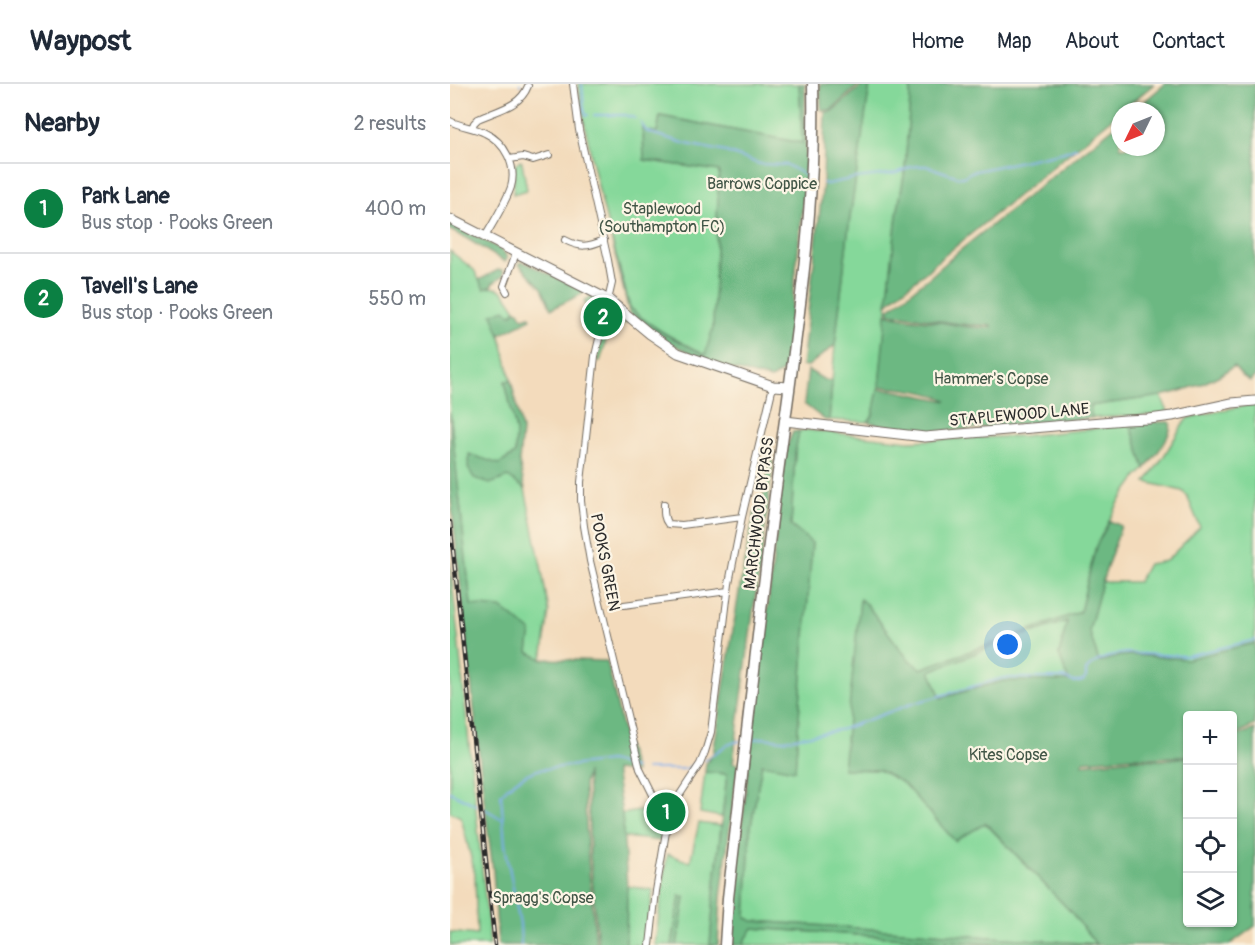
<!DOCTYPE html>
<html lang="en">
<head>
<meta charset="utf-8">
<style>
	:root { --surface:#fff; --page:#f6f6f7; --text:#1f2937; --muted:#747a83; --line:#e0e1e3; --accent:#0b8043 }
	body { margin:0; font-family:Pangolin,sans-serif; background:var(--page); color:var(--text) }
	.controls { position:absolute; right:18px; bottom:18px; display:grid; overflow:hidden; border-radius:6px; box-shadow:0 2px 4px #0004 }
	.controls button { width:54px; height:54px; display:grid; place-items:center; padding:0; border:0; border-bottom:2px solid var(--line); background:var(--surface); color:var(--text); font:30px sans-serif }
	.compass { position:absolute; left:661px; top:18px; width:54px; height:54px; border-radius:50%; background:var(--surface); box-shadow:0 2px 4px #0004; rotate:227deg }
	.you { position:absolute; left:558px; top:561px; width:21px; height:21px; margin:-15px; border:4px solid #fff; border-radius:50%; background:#1a73e8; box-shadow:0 0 0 9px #1a73e833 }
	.badge { display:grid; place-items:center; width:39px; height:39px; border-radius:50%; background:var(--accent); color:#fff; font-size:20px; font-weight:700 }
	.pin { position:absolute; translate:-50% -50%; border:3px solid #fff; box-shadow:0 2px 6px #0006 }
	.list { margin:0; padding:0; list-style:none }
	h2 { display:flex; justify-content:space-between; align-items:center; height:78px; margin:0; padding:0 24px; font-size:26px }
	h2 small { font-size:20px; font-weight:400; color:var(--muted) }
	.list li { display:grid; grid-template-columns:39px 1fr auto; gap:18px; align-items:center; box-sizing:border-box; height:90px; padding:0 24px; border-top:2px solid var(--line) }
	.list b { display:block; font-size:22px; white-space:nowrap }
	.list p { margin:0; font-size:20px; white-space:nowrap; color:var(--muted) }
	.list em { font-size:20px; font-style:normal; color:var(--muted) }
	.icon { flex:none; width:33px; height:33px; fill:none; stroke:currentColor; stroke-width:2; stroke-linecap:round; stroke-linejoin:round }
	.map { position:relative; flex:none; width:805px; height:861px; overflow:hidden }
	header { display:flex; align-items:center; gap:36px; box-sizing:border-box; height:84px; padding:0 30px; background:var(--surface); border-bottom:2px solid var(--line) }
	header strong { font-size:28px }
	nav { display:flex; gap:33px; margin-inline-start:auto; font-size:21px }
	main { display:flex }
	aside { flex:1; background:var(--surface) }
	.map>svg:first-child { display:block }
	.green { fill:#85d89a; stroke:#588262; stroke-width:1.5 }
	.forest { fill:#6cb882; stroke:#4c7256; stroke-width:1.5; fill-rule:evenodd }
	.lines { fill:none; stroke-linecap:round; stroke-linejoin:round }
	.stream { stroke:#7cade7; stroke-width:2 }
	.street-casing { stroke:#71695e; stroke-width:8 }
	.secondary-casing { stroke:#71695e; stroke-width:11 }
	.primary-casing { stroke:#71695e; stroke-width:13 }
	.street { stroke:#fff; stroke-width:6 }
	.secondary { stroke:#fff; stroke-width:9 }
	.primary { stroke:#fff; stroke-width:10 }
	.rail-casing { stroke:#2b2b2b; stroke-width:4.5 }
	.rail { stroke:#fcf5e5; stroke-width:2; stroke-dasharray:7; stroke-linecap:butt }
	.labels { text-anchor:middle; stroke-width:4.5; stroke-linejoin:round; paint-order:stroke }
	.park-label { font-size:16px; fill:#425647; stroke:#fcf5e5 }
	.street-label { font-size:16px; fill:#2b2b2b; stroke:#fcf5e5 }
</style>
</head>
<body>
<header>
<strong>Waypost</strong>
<nav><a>Home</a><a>Map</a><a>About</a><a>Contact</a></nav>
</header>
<main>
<aside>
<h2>Nearby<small>2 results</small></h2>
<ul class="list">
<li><span class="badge">1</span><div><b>Park Lane</b><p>Bus stop · Pooks Green</p></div><em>400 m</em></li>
<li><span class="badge">2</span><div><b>Tavell's Lane</b><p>Bus stop · Pooks Green</p></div><em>550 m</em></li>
</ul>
</aside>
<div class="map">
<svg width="805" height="861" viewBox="0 0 805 861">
	<rect width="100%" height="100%" fill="#fcf5e5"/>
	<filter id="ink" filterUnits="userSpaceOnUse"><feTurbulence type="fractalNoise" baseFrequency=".0167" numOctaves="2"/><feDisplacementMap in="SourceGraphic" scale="12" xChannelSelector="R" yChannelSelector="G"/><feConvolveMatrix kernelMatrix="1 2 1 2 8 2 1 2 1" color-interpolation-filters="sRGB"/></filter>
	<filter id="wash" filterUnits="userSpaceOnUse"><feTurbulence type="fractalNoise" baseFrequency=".008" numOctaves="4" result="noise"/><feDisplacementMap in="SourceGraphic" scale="24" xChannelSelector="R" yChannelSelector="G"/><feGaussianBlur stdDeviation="1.35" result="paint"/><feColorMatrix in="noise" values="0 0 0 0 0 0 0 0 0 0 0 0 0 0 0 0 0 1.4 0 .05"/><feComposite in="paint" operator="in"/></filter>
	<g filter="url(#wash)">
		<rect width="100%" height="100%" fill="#f3dbbc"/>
		<!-- green -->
		<path class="green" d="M128,0H349L352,59L210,32L207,48L196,47L193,44L194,76L269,87L263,244L255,271C229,257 202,244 179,223C160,149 139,76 128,0Z
			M420,0H461L455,86L447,131L429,303L423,331L418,338L379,336L385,261L399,140Z
			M70,77L72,78L77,106L63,110L65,81Z
			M0,167L24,186L34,205C52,199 57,213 66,226L61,231L43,230L53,261L61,296L55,297L66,347L65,370L49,380V396L58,393L75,405L91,482L99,528L92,575L78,568L80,547L51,524L21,522L0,327Z
			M142,212L152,224L148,237L139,240L140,229L134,217Z
			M165,226L177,238L159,246L151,274L150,277H147L156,235L159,228Z
			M711,312L719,330L642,334L639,322Z
			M805,320V559L737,575L682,571L671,572L649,578L639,546L652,498H688L698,480L716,477L750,443L737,412L732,407L696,398L714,372L735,337L738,334L797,321Z
			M680,339L695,385L687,393L669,418L646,462L630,528L470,585L458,575L417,521L393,685L429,686L453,699L505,757L535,739L621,828L646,860L303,837L296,834L300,747L312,680L345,685L362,459L341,442L345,369L349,347L357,346L459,357L572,352L641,345Z
			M0,477L40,861H0V848L27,851L25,790L11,733L0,728Z
			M617,537L609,571L619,597H553L491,614L480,587L551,559Z
			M255,688L277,690L272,733L250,729Z
			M201,725H206L213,743L212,757L173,753L172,730Z
			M249,739L271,742L265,799L260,861H227L235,813L230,812L222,861H205L217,770L240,778Z
			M177,802L203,806L196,861H176Z
			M302,844L561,861H294V858Z"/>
		<!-- forest -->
		<path class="forest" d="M349,0H355L356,92L335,286L321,295L269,282L220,259L179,229L162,156L180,223L190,233L215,250L255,271L263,244L269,87L194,76L193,42L196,47L207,48L210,32L352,59V37Z
			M370,0H410L381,26H371Z
			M414,0H420L399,140L385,261L358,282H352L373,99L375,28H381Z
			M461,0H704L489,176L476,188L442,215L437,221L447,131L455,86Z
			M715,0H805V292L800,297L792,292L784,282L770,291L752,300L724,309L711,312L640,322L642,334L475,349L418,338L423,331L428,305L442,306L497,317C486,308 444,303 429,303L436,230C453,235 471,236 489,238C507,241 524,245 542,243L541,241C510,243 477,234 446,230L439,229V225L480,193L508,168L670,38V63H706V27H683Z
			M1,139L50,165L55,170L57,175L55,178L16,154L0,146Z
			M71,178L76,179L134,207L132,210L101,225L92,204L69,180Z
			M48,186H53V192L42,200V202L34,205L29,196Z
			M55,225L61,231L66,226L69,227L73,234L80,232L81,235L50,251L42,230Z
			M358,286L373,295L382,298L379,336H375L354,320Z
			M61,296L72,346L69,378L75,405L58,393L40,400L24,394L18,384L19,370L49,380L65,370L66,347L55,297Z
			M0,327L21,521L51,524L81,547L78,568L92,575L157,577L175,657L185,688L165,686L172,730L177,802L176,861H148L140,771L137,688L134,701L138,775L146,861H48L43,786L35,724L0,406Z
			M715,338H720C724,351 703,374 695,385L680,339Z
			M349,347L345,369L341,442L362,459L345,686L312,680L300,747L296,834L303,837L646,860L621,828L536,739L505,757L453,699L429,686L393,685L410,515L417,521L458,575L471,585L630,528L646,462L660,437L671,442L652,498L639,546L649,578L671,572L682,571L737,575L805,559V641L790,648L783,653L805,645V842L779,861H561L303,844L294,858V861H281L287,775L294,724L307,601L315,545L336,364L343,348ZM617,537L609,571L619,597H553L491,614L480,587L551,559ZM738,632H782V838H738L737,673L711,676L685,675L633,680V677L683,673L704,674L737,672Z
			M321,368L323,379L310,483L303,528L283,679L288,680L271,813L268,861H260L265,799L277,690L255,688L256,679L263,670L289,508L304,430L313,416Z
			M230,812L235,813L227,861H222Z"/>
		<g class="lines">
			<!-- stream -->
			<path class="stream" d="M132,0L134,25L136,31H138
				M70,1V0
				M144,31H175L185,34
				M191,39L196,47L204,50L237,60L276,68L310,80L337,81L356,92
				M373,99L377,100L406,94L447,89L461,83L469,82H476L509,93H513L521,88L614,68L625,64H627
				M300,656L312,654L334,656L393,645L461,620L553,594H614L624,598H628L633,597L636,593V586C646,575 661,571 675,569L736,572L805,556
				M254,676C267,669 277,658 291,657
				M196,685H236L249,678
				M0,708L26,721
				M35,725L52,735
				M71,861L70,841L55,761L51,710C61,699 72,691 87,686L159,677C168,678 175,683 184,684"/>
		</g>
	</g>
	<g filter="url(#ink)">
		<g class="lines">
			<defs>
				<path id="street" d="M123,0L129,46L158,176L162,199L145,272L131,398V417L134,442L140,477L190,685L213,731L217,742L206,807L200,861
					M0,37C11,43 24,43 35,49C55,58 67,82 61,103C56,118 43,139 35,153
					M22,44L24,39L28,35C47,26 70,23 78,2
					M60,75L73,73L83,76L99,71
					M115,156C130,164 138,163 154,156
					M57,208L54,202L66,169
					M214,420C214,427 213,434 218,440L232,441L292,433
					M174,521L278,507
					M216,738L227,715L250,680L255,668L261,648L279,499L292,433L323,302"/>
				<path id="secondary" d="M0,135L159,216L200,250L228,269L323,302L339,303
					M335,337L475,353L675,336L699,335L722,332L782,319L805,317"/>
				<path id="primary" d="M275,861L278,814C294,675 309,535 327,396C344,265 366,133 363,0"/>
			</defs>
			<!-- street casing -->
			<use href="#street" class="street-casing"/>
			<!-- secondary casing -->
			<use href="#secondary" class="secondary-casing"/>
			<!-- primary casing -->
			<use href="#primary" class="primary-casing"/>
			<!-- street -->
			<use href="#street" class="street"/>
			<!-- secondary -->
			<use href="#secondary" class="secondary"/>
			<!-- primary -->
			<use href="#primary" class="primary"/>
			<defs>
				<path id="rail" d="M0,438L45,861"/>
			</defs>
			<!-- rail casing -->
			<use href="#rail" class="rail-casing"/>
			<!-- rail -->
			<use href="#rail" class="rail"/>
		</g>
	</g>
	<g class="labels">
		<!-- park labels -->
		<g class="park-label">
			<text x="312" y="105">Barrows Coppice</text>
			<text x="212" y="130">Staplewood<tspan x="212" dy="18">(Southampton FC)</tspan></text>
			<text x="541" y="300">Hammer's Copse</text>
			<text x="558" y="676">Kites Copse</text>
			<text x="93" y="819">Spragg's Copse</text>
		</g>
		<!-- street labels -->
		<g class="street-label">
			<text transform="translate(569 330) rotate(-5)" y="6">STAPLEWOOD LANE</text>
			<text transform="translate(308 429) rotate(-83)" y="6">MARCHWOOD BYPASS</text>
			<text transform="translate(156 478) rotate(79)" y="6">POOKS GREEN</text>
		</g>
	</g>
</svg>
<div class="controls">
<button>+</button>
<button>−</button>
<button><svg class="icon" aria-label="locate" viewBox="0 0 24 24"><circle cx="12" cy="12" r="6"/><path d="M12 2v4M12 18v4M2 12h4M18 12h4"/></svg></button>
<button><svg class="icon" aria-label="layers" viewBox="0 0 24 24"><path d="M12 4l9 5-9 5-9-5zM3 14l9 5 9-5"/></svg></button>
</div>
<svg class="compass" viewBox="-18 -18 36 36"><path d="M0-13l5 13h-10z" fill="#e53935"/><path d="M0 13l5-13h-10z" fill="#747a83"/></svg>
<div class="you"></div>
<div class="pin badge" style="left:216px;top:728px">1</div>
<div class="pin badge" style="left:153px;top:233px">2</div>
</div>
</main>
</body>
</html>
